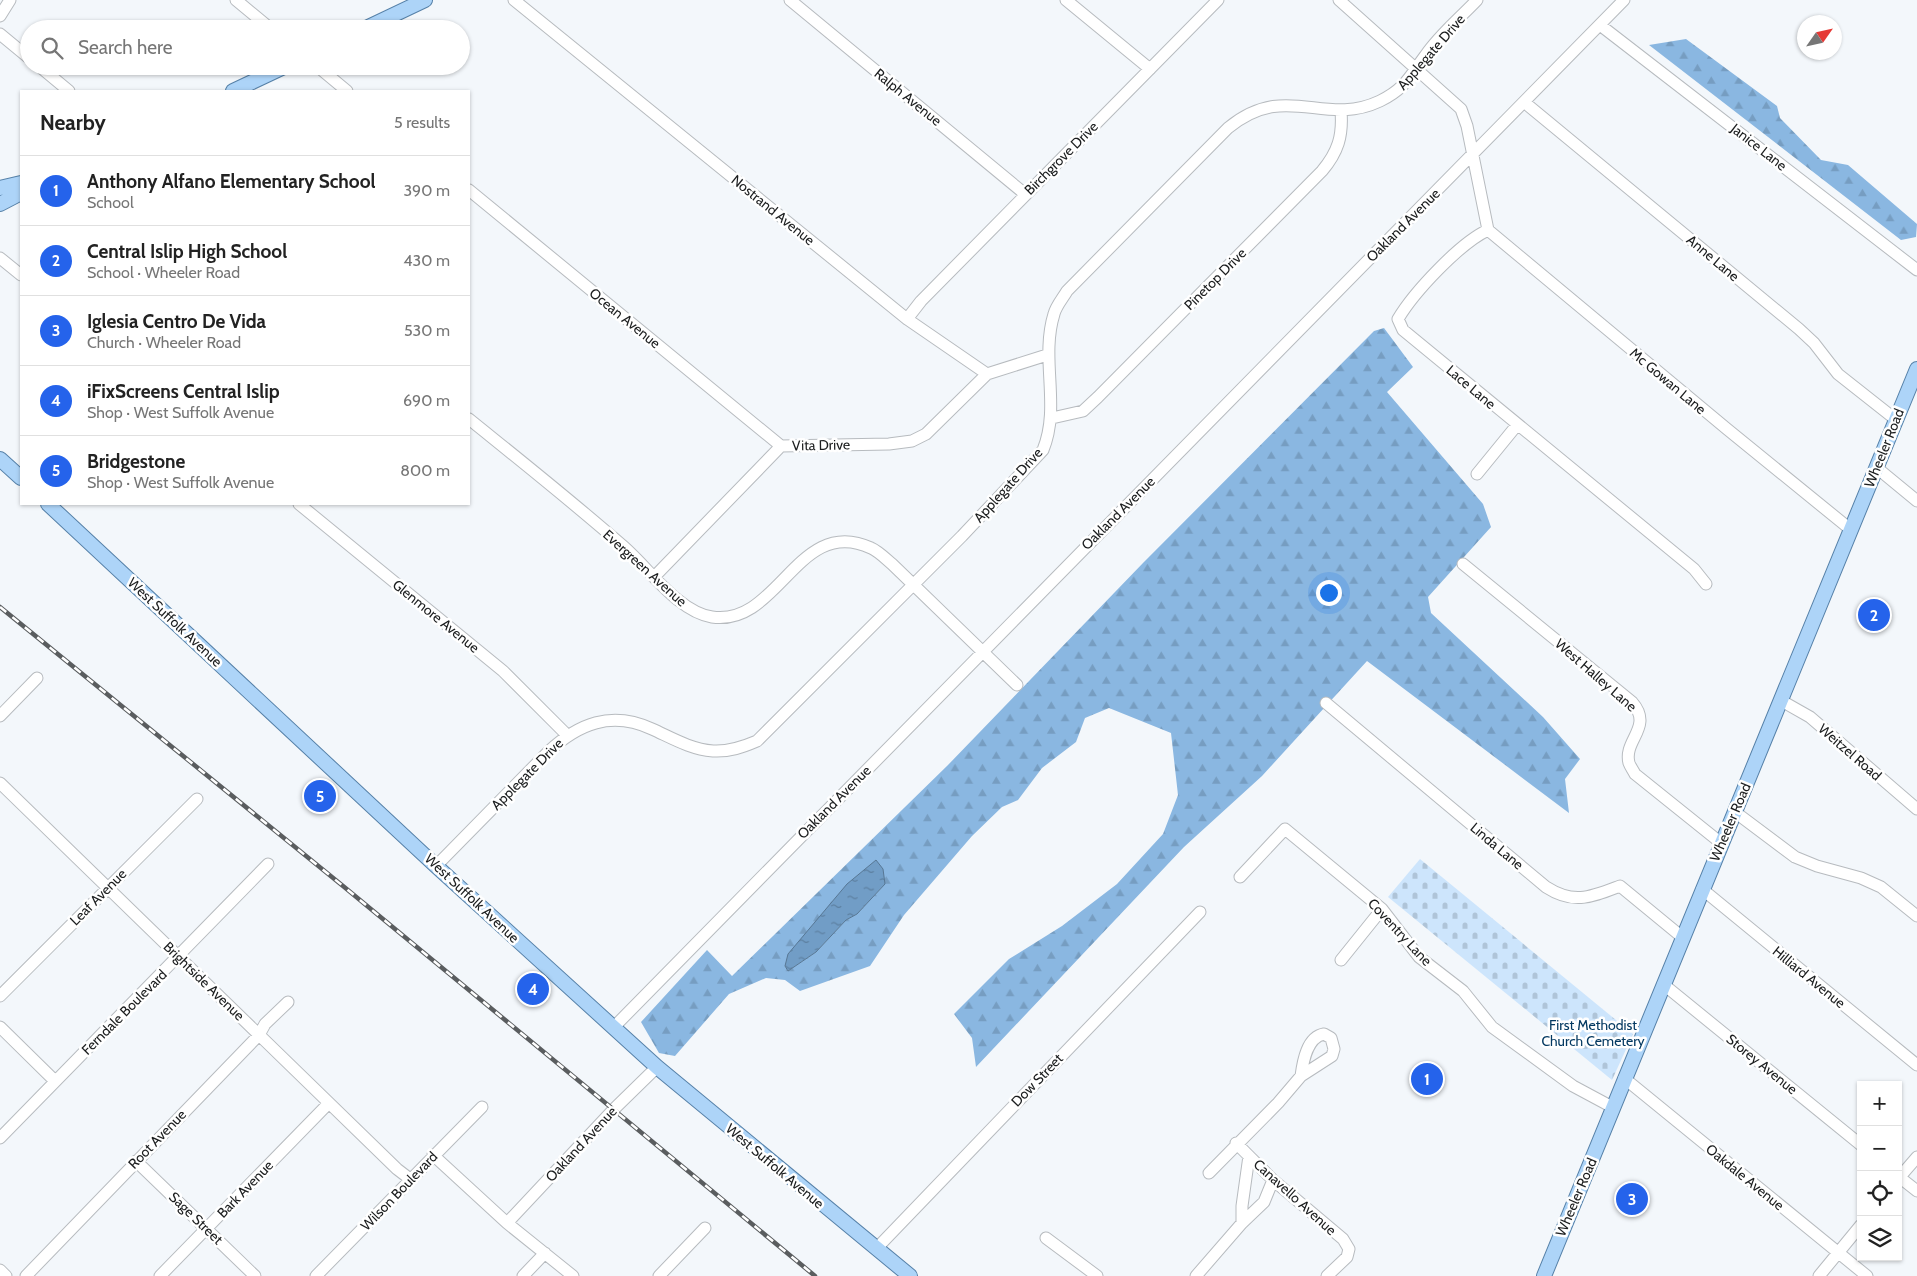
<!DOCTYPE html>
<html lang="en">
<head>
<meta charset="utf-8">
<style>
	:root { --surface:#fff; --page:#f6f6f6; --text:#222; --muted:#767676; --line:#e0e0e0; --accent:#2563eb }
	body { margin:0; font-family:Cabin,sans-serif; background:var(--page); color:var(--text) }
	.controls { position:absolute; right:15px; bottom:15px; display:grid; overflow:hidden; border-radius:0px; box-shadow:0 1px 4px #0004 }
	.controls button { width:45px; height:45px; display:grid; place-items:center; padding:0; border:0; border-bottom:1px solid var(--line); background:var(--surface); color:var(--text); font:25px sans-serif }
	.compass { position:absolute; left:1797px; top:15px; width:45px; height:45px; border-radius:50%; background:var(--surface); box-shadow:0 1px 4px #0004; rotate:56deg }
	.you { position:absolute; left:1328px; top:592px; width:18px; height:18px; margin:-12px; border:4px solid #fff; border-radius:50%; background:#1a73e8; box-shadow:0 0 0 8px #1a73e833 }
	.badge { display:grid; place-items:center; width:32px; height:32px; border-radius:50%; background:var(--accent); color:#fff; font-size:16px; font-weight:700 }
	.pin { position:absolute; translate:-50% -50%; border:2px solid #fff; box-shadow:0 1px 5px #0006 }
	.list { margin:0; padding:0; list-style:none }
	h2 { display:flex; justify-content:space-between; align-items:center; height:65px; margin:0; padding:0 20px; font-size:21px }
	h2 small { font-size:16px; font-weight:400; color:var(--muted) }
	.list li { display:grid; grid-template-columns:32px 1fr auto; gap:15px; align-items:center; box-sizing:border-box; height:70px; padding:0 20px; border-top:1px solid var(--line) }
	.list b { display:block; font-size:19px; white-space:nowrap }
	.list p { margin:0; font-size:16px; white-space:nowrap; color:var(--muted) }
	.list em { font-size:16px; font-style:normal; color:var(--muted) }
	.icon { flex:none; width:28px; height:28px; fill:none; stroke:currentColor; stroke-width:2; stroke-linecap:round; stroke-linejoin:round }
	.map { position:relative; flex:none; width:1917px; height:1276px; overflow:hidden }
	.search { position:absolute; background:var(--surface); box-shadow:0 1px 4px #0004; left:20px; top:20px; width:450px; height:55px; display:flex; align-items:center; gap:12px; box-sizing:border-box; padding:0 18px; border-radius:28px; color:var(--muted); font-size:19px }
	.panel { position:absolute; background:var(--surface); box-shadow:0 1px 4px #0004; left:20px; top:90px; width:450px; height:415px; border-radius:0px }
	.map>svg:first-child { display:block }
	.forest { fill:url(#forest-firs); fill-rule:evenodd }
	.cemetery { fill:url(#cemetery-stones) }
	.water { fill:url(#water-ripples); stroke:#577794 }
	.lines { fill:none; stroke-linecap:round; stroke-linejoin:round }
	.minor-casing { stroke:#b7bbbf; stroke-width:13 }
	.major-casing { stroke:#5681a8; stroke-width:16 }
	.minor { stroke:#fff; stroke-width:11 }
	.major { stroke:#add4f8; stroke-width:14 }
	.rail-casing { stroke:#5a5d5f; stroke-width:4.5 }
	.rail { stroke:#fff; stroke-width:2.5; stroke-dasharray:8; stroke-linecap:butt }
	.labels { text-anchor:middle; stroke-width:5; stroke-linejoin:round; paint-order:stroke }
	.street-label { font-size:14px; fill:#1b1d1e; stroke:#fff }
	.park-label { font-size:14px; fill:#043961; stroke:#fff }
</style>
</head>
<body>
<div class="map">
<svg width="1917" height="1276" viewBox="0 0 1917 1276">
	<defs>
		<pattern id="forest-firs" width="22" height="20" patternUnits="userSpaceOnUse" patternTransform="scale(1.25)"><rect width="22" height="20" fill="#8ab7e1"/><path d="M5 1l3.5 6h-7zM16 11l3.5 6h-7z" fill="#769dc1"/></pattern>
		<pattern id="cemetery-stones" width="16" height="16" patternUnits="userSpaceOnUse" patternTransform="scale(1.25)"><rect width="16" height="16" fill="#cde5fc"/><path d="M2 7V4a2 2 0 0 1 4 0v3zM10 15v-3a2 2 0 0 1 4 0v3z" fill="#afc4d8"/></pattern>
		<pattern id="water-ripples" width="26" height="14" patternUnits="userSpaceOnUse" patternTransform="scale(1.25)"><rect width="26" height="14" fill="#719dc6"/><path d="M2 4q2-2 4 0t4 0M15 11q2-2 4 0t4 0" fill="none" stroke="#5c7fa0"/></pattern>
	</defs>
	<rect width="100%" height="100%" fill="#f3f7fb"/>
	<!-- forest -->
	<path class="forest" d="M1686,39L1777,106L1780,118L1821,160L1848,165L1917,224L1916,237L1901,240L1649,45Z
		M1384,328L1413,367L1387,392L1483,504L1491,527L1428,597L1431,613L1543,717L1580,759L1565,779L1569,813L1367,661L1262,776L1184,847L976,1067L972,1038L954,1014L1009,959L1062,926L1117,884L1163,834L1178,795L1171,733L1109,708L1085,718L1076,742L1042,768L1018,800L1002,807L972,836L904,915L870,966L800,991L785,980L766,978L729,994L675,1056L659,1053L641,1022L707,950L732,976L948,765L1143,563L1374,331ZM885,884L857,914L846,920L816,952L788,971L785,966Z"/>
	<!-- cemetery -->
	<path class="cemetery" d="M1420,859L1633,1034L1612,1080L1388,897Z"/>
	<!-- water -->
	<path class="water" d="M876,860L883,869L885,884L857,914L846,920L816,952L788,971L785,966L788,954L847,884Z"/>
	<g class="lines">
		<defs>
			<path id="minor" d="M236,0L271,29
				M514,0L907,319L987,374L1047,355
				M790,0L1025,194
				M1066,0L1150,69
				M1339,0L1461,109L1467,126L1488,230
				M0,16L10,0
				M1600,25L1917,270
				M0,34L29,58
				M39,66L69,91
				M317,66L347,91
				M1524,102L1799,329L1814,343L1838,374L1895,419
				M469,190L781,446
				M1488,230C1460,243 1414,292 1398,319L1403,330L1694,569L1706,584
				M1488,230L1727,429L1850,529
				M0,258L21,275
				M907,319L921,301L1218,0
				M1052,418L1083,411L1098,397L1322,171C1338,152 1343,136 1341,111
				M469,419C521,461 574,503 624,547C643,564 659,585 678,600C688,608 699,615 712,617C779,627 798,514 871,548C878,551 885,558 892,564L1017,685
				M1877,468L1917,501
				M1477,474L1517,425
				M299,504L503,671L567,735
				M1463,564L1632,702C1654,727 1623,740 1629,763C1630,766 1633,770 1635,774L1721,843
				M655,576L781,446L889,444L912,441L926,434L987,374
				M1780,700L1810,717L1917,809
				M1326,703L1546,887C1574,905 1591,897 1620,886L1682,937
				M0,716L37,678
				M0,783L397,1169L410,1179
				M1735,812L1795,857L1817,866L1861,878L1881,887L1917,916
				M436,866L548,752C578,724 611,710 652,729C672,738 690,749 713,751C729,752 743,747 757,741L962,536L1043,450C1061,406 1040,359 1054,314C1056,306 1063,298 1067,291L1228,128C1287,80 1323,128 1380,101C1405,89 1410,76 1425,56C1439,35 1460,18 1477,0
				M1240,877L1285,829L1382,909L1419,957L1463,991L1492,1027L1573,1086L1614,1108
				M1702,889L1917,1065
				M1341,960L1382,909
				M1663,984L1861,1145
				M0,996L197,799
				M0,1027L55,1081
				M613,1028L1624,0
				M1624,1078L1867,1276
				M0,1138L268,864
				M1236,1143L1273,1180L1343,1239L1349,1249L1347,1257L1327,1276
				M433,1155L507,1223L573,1276
				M136,1161L255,1276
				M1209,1173L1278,1103L1301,1076L1332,1056L1334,1049L1331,1038L1324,1034C1307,1037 1303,1061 1301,1076
				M1898,1176L1917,1191
				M1898,1179L1917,1157
				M507,1223L613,1110L657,1067
				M1242,1223V1206L1249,1156
				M1046,1238L1097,1276
				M876,1249L1200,912
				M0,1270L6,1276
				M26,1276L259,1035L265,1024L288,1002
				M160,1276L329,1103
				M316,1276L482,1107
				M523,1276L545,1253
				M659,1276L705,1228
				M1196,1276L1242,1223L1264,1202L1273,1180
				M1819,1276L1861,1225"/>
			<path id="major" d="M364,29L425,0
				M233,91L286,66
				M0,188L21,183
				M0,204L21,193
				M0,459L21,478
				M48,504L436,866L657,1067L910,1276
				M1544,1276L1917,369"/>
		</defs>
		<!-- minor casing -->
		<use href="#minor" class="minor-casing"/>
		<!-- major casing -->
		<use href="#major" class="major-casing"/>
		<!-- minor -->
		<use href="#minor" class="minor"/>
		<!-- major -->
		<use href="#major" class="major"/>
		<defs>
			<path id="rail" d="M0,607L343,886L815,1276"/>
		</defs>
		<!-- rail casing -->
		<use href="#rail" class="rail-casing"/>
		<!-- rail -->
		<use href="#rail" class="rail"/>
	</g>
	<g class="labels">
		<!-- street labels -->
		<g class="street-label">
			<text transform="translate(1431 52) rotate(-49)" y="5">Applegate Drive</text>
			<text transform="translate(908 97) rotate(39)" y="5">Ralph Avenue</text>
			<text transform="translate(1759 147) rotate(38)" y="5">Janice Lane</text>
			<text transform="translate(1061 158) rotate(-45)" y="5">Birchgrove Drive</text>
			<text transform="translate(773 210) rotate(39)" y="5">Nostrand Avenue</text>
			<text transform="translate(1403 225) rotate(-45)" y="5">Oakland Avenue</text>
			<text transform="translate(1713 258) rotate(40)" y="5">Anne Lane</text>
			<text transform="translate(1215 279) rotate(-45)" y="5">Pinetop Drive</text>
			<text transform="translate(625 318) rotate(39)" y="5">Ocean Avenue</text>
			<text transform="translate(1668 381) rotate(40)" y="5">Mc Gowan Lane</text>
			<text transform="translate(1471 387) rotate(40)" y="5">Lace Lane</text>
			<text transform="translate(821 445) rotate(-1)" y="5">Vita Drive</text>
			<text transform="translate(1884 448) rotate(-68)" y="5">Wheeler Road</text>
			<text transform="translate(1008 485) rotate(-48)" y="5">Applegate Drive</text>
			<text transform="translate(1118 513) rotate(-45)" y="5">Oakland Avenue</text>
			<text transform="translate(645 568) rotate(42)" y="5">Evergreen Avenue</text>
			<text transform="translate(436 616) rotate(39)" y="5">Glenmore Avenue</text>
			<text transform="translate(175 622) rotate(43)" y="5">West Suffolk Avenue</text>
			<text transform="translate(1596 675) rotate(41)" y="5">West Halley Lane</text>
			<text transform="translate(1850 752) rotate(41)" y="5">Weitzel Road</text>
			<text transform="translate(527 774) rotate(-45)" y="5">Applegate Drive</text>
			<text transform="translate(834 802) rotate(-45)" y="5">Oakland Avenue</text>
			<text transform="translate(1730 822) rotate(-67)" y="5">Wheeler Road</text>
			<text transform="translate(1497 846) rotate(40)" y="5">Linda Lane</text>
			<text transform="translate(98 897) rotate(-45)" y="5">Leaf Avenue</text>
			<text transform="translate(472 898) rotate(43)" y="5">West Suffolk Avenue</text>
			<text transform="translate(1400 932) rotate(47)" y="5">Coventry Lane</text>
			<text transform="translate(1809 977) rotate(39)" y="5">Hilliard Avenue</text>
			<text transform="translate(204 981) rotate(44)" y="5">Brightside Avenue</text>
			<text transform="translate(124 1012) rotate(-45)" y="5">Ferndale Boulevard</text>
			<text transform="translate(1762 1064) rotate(39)" y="5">Storey Avenue</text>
			<text transform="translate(1037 1080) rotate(-46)" y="5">Dow Street</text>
			<text transform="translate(157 1139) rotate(-46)" y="5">Root Avenue</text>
			<text transform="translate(581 1144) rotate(-47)" y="5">Oakland Avenue</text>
			<text transform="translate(775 1166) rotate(40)" y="5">West Suffolk Avenue</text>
			<text transform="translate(1745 1177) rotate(39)" y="5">Oakdale Avenue</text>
			<text transform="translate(245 1189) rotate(-46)" y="5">Bark Avenue</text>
			<text transform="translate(399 1191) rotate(-46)" y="5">Wilson Boulevard</text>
			<text transform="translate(1295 1197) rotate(42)" y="5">Canavello Avenue</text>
			<text transform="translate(1576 1197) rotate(-67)" y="5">Wheeler Road</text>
			<text transform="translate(196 1218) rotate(44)" y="5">Sage Street</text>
		</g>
		<!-- park labels -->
		<g class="park-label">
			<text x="1593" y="1030">First Methodist<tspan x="1593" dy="16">Church Cemetery</tspan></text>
		</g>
	</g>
</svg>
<div class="controls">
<button>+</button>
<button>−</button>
<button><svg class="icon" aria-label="locate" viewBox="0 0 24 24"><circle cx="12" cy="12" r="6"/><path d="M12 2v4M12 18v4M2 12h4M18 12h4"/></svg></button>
<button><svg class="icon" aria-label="layers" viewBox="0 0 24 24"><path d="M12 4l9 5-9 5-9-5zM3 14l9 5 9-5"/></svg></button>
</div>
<svg class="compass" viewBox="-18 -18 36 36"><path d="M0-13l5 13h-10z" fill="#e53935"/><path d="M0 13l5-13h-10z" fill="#767676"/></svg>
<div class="you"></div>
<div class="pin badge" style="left:1427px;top:1079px">1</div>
<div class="pin badge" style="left:1874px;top:615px">2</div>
<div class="pin badge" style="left:1632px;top:1199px">3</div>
<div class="pin badge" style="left:533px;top:989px">4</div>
<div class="pin badge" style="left:320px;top:796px">5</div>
<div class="search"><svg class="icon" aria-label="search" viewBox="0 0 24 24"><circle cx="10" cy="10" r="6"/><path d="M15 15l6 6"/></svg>Search here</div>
<section class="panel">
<h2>Nearby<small>5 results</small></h2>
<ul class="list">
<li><span class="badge">1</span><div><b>Anthony Alfano Elementary School</b><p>School</p></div><em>390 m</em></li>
<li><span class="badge">2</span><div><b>Central Islip High School</b><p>School · Wheeler Road</p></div><em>430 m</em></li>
<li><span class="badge">3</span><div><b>Iglesia Centro De Vida</b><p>Church · Wheeler Road</p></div><em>530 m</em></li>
<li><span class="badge">4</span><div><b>iFixScreens Central Islip</b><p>Shop · West Suffolk Avenue</p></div><em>690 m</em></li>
<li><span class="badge">5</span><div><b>Bridgestone</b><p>Shop · West Suffolk Avenue</p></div><em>800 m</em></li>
</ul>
</section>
</div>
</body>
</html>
